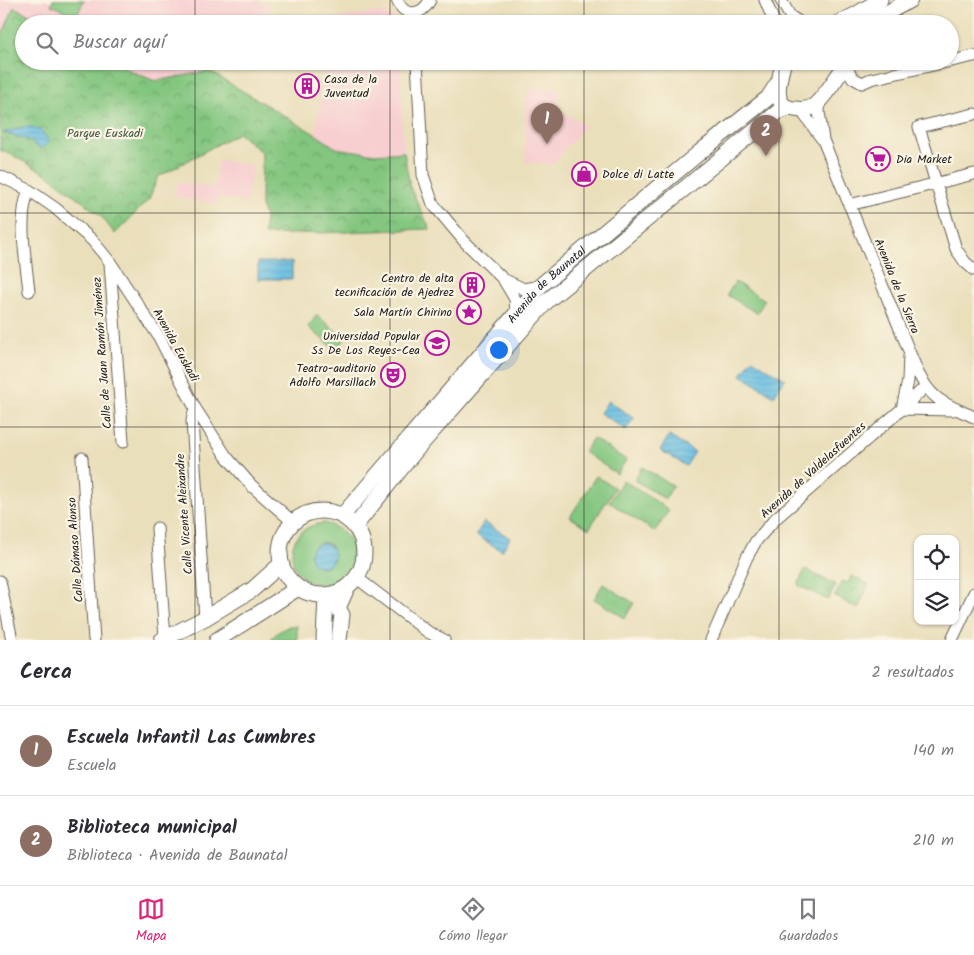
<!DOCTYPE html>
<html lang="es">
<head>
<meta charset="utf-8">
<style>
	:root { --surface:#fff; --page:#f2f2f3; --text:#2b2b33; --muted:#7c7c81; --line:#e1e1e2; --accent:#db2777 }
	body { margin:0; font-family:Kalam,sans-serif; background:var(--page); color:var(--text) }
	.controls { position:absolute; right:15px; bottom:15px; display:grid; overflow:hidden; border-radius:10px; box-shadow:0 1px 4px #0004 }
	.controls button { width:45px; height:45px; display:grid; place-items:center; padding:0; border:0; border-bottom:1px solid var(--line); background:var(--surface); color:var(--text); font:25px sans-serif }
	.you { position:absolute; left:498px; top:349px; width:18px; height:18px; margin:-12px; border:4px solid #fff; border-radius:50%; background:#1a73e8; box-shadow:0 0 0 8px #1a73e833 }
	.badge { display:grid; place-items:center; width:32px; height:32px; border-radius:50%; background:var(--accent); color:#fff; font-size:16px; font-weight:700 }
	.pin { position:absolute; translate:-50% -41px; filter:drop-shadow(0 1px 2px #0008) }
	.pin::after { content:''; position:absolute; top:26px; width:18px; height:15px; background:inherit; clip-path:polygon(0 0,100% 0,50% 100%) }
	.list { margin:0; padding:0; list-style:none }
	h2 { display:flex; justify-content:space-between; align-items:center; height:65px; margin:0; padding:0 20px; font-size:21px }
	h2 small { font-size:16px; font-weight:400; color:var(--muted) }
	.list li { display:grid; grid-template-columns:32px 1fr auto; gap:15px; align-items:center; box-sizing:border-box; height:90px; padding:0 20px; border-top:1px solid var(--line) }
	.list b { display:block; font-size:19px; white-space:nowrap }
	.list p { margin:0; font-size:16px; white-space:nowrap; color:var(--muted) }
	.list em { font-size:16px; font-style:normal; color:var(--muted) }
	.icon { flex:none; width:28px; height:28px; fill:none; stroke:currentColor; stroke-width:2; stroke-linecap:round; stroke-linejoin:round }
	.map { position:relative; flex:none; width:974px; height:640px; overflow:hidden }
	.search { position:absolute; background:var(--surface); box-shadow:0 1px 4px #0004; left:15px; right:15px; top:15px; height:55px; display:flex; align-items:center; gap:12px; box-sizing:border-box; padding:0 18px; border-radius:28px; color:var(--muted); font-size:19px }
	.sheet { height:245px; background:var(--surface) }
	nav { display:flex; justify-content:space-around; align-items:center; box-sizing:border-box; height:70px; border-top:1px solid var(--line); background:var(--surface); font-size:14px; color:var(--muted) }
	nav a { display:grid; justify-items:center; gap:2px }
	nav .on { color:var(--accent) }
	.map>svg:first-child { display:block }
	.built { fill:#f7cfd0 }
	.green { fill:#83c67f; stroke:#50714e; fill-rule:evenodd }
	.park { fill:url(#park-crowns); stroke:#50714e }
	.water { fill:url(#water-rules); stroke:#406c7f }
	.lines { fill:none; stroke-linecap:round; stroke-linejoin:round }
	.minor-casing { stroke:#646054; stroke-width:13 }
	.major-casing { stroke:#646054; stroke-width:17 }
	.minor { stroke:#fff; stroke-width:11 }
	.major { stroke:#fff; stroke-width:15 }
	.grid { fill:none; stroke:#1c1c1c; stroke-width:1; stroke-opacity:0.55 }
	.labels { text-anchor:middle; stroke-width:4.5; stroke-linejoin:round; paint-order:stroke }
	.poi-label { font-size:12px; fill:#1c1c1c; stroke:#fcf5e5; text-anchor:end }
	.park-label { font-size:12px; fill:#40583f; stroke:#fcf5e5 }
	.street-label { font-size:12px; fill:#1c1c1c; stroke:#fcf5e5 }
</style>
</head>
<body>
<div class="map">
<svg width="974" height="640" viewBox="0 0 974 640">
	<defs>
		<pattern id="park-crowns" width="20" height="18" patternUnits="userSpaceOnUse" patternTransform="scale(1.25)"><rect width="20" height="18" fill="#83c67f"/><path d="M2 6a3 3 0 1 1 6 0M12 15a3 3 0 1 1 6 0" fill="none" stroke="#6aa067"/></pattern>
		<pattern id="water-rules" width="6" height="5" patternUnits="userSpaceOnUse" patternTransform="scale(1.25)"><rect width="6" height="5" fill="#65bde2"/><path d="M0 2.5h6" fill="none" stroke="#57a2c1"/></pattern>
	</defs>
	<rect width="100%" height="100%" fill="#fcf5e5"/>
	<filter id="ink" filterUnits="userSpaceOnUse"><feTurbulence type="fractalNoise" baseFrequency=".02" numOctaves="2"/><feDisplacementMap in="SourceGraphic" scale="10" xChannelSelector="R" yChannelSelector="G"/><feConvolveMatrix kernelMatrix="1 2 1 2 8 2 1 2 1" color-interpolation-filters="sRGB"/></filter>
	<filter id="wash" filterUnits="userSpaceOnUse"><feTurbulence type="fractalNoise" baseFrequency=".0096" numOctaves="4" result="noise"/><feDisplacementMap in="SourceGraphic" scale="20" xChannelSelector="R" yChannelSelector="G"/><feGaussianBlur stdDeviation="1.12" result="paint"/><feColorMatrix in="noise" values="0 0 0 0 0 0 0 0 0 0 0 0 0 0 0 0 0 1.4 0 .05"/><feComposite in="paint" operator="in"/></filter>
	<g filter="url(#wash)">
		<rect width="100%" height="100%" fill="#eadfbb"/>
		<!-- built -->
		<path class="built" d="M0,0H253L272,5L254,24H47L14,7L0,40Z
			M378,12L392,16L398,24H331L332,19Z
			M116,61H218L209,71L155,81L131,71Z
			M326,61H400L404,152L375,154L336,148L315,134Z
			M558,88L560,110L585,126L553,164L525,162L526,94L529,89Z
			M218,160L253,165L247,202L218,197L217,204L174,197L177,182L214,188Z"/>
		<!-- green -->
		<path class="green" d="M53,0H84L77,16L51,5Z
			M735,282L765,300L757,313L727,295Z
			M317,315L345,339L336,350L308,327Z
			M593,438L626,460L617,474L584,452Z
			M642,467L673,486L665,499L634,480Z
			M596,476L615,488L589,529L570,517Z
			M623,480L669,510L655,532L609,502Z
			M325,523C345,528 358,544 351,566C348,574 340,581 331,583C288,595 273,527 325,523ZM322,542L330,544L334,560L331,563L324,567L310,555L312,548Z
			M603,584L634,603L625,618L594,599Z
			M289,626H297V640H269L280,631Z"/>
		<!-- park -->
		<path class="park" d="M14,7L47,24H24V61H116L131,71L155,81L209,71L315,134L336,148L375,154L404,152L410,187L430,229L264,235L265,217L261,206L262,152L238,133L158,177L149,199L115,234L101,216L48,175L12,155L0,150V40Z
			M805,569L836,585L828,600L798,585Z
			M852,576L869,584L858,609L835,596L843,581L848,583Z"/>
		<!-- water -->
		<path class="water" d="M27,126L40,130L50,141L41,149L29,140L3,133Z
			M258,262H292V279H258Z
			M752,359L785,379L774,396L741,375Z
			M608,401L634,418L626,430L600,413Z
			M669,436L695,452L686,466L660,450Z
			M484,522L510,538L502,551L476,535Z
			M310 555a12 12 0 1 1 24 0a12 12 0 1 1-24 0Z"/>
	</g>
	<g filter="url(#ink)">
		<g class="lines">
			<defs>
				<path id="minor" d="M397,0C404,18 422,16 430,0
					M765,0L775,24
					M781,0L790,16L802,24
					M417,61L423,175L433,204L465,242L503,279L515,299L516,314
					M845,66L853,78L862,83L871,79L974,56
					M820,100L819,112L823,140L918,373C933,402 946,404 974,417
					M800,109L822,139
					M974,114L919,127L956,249L965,262L974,270
					M0,176L29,190L55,208L92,240L110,262L159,337L195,408L226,456L252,486L293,522
					M29,190C17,218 26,260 29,291
					M849,205L974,174
					M110,263L123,442
					M503,279L524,289L540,286
					M195,408L192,421L205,618
					M902,409L908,381L909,356
					M902,409L953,410
					M82,458L94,640
					M157,528L165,638
					M357,578L428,632L444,640
					M0,581L12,640
					M711,640L747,557L756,541L775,519L902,409L925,387
					M952,640L974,593"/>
				<g id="major">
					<path d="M837,24L857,14L880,0"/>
					<path d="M867,24L910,0"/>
					<path d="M784,61C780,76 769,108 795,109C801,110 809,109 814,106C826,96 835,79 845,66V61"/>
					<circle cx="322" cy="553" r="42"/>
					<path id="s1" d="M342,516L540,286L700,152L768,98L777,84"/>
					<path d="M355,526L416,450L547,301L778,112L789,108"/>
					<path d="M162,640L205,618L252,590L281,564"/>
					<path d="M217,640L298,588"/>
					<path d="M324,640L326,596"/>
					<path d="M339,640L342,615L338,608L347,588"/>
				</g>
			</defs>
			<!-- minor casing -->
			<use href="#minor" class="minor-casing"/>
			<!-- major casing -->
			<use href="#major" class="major-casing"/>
			<!-- minor -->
			<use href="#minor" class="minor"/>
			<!-- major -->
			<use href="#major" class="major"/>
		</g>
	</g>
	<!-- grid -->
	<path class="grid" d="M195,0V24M390,0V24M584,0V24M779,0V24M195,61V640M390,61V640M584,61V640M779,61V640M0,213H974M0,427H974"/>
	<!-- icons -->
	<defs>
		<symbol id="building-ring" viewBox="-11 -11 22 22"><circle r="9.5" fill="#fcf5e5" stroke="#b5179e" stroke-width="1.5"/><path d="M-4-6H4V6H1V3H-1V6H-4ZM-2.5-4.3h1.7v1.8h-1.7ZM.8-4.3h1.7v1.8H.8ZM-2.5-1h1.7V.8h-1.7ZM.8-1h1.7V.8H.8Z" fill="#b5179e"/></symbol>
		<symbol id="supermarket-ring" viewBox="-11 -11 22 22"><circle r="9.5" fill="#fcf5e5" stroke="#b5179e" stroke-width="1.5"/><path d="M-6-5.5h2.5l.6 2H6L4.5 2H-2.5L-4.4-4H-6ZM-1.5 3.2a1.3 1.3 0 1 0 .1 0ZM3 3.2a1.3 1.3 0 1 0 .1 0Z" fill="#b5179e"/></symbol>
		<symbol id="shop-ring" viewBox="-11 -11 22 22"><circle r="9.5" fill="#fcf5e5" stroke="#b5179e" stroke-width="1.5"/><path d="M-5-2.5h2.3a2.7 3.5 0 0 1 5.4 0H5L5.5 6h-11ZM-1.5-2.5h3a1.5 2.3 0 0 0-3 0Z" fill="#b5179e"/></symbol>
		<symbol id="sight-ring" viewBox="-11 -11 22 22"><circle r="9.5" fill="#fcf5e5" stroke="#b5179e" stroke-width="1.5"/><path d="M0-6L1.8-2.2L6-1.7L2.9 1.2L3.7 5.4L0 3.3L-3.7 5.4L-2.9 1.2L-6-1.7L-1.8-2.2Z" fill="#b5179e"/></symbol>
		<symbol id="school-ring" viewBox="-11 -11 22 22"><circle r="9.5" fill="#fcf5e5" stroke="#b5179e" stroke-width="1.5"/><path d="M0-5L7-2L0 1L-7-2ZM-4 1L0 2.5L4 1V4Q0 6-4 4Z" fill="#b5179e"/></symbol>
		<symbol id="theatre-ring" viewBox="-11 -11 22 22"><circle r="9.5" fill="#fcf5e5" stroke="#b5179e" stroke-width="1.5"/><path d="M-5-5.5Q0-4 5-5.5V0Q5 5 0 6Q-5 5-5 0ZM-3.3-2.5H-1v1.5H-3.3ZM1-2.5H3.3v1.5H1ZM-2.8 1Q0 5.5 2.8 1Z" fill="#b5179e"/></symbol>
	</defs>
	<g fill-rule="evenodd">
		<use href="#building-ring" x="293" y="72" width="28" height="28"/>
		<use href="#supermarket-ring" x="864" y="145" width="28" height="28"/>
		<use href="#shop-ring" x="570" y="160" width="28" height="28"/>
		<use href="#building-ring" x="458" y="271" width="28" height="28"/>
		<use href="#sight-ring" x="455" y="298" width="28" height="28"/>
		<use href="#school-ring" x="423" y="329" width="28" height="28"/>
		<use href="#theatre-ring" x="379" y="361" width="28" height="28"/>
	</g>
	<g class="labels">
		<!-- poi labels -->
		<g class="poi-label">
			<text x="324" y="83" text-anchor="start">Casa de la<tspan x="324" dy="14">Juventud</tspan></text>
			<text x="896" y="163" text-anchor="start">Dia Market</text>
			<text x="602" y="178" text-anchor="start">Dolce di Latte</text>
			<text x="454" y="282">Centro de alta<tspan x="454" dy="14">tecnificación de Ajedrez</tspan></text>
			<text x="452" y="316">Sala Martín Chirino</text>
			<text x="420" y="340">Universidad Popular<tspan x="420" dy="14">Ss De Los Reyes-Cea</tspan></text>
			<text x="376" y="372">Teatro-auditorio<tspan x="376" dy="14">Adolfo Marsillach</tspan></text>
		</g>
		<!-- park labels -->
		<g class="park-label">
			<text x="105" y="137">Parque Euskadi</text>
		</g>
		<!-- street labels -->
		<g class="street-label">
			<text dy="4" stroke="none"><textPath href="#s1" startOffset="309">Avenida de Baunatal</textPath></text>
			<text transform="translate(897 286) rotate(68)" y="4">Avenida de la Sierra</text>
			<text transform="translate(176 345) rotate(61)" y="4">Avenida Euskadi</text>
			<text transform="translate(102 353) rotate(-94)" y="4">Calle de Juan Ramón Jiménez</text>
			<text transform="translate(813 470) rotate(-42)" y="4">Avenida de Valdelasfuentes</text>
			<text transform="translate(184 514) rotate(-94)" y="4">Calle Vicente Aleixandre</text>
			<text transform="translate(75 550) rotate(-94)" y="4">Calle Dámaso Alonso</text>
		</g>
	</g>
</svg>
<div class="controls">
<button><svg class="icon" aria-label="locate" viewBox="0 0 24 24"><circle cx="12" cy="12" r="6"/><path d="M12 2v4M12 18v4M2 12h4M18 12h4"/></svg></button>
<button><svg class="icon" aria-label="layers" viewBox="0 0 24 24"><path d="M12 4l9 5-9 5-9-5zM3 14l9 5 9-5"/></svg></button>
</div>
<div class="you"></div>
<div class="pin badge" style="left:547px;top:144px;background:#8d6e63">1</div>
<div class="pin badge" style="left:766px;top:156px;background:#8d6e63">2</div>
<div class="search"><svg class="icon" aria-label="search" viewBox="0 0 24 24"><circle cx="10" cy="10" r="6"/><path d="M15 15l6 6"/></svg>Buscar aquí</div>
</div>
<section class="sheet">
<h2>Cerca<small>2 resultados</small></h2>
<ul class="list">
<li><span class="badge" style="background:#8d6e63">1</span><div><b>Escuela Infantil Las Cumbres</b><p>Escuela</p></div><em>140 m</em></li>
<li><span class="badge" style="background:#8d6e63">2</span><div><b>Biblioteca municipal</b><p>Biblioteca · Avenida de Baunatal</p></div><em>210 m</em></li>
</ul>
</section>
<nav>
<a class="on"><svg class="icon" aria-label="map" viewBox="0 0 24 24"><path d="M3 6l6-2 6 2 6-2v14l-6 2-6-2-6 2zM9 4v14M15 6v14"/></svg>Mapa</a>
<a><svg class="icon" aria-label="directions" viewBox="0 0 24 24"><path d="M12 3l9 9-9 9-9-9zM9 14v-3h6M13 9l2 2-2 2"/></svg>Cómo llegar</a>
<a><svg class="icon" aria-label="saved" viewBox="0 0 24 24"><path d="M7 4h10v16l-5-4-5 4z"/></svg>Guardados</a>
</nav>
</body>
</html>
